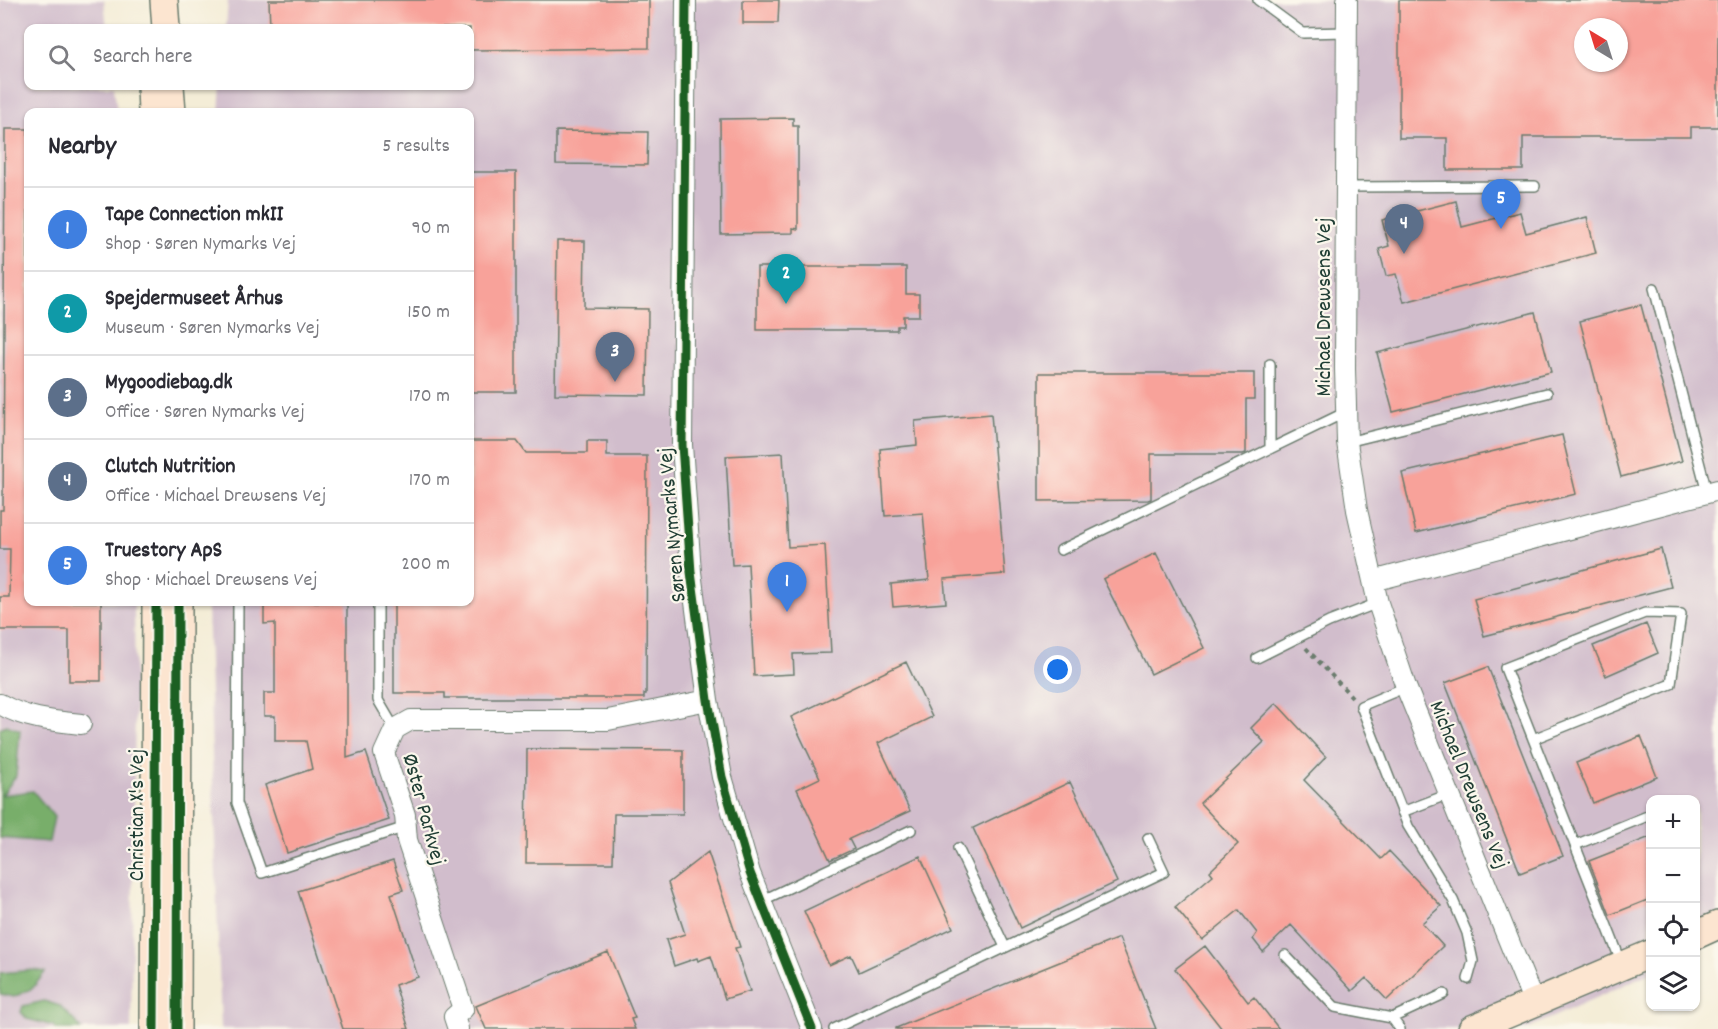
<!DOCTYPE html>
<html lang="en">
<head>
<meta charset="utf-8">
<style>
	:root { --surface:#fff; --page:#f2f2f3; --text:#2b2b33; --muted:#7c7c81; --line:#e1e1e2; --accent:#d93025 }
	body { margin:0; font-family:Dekko,sans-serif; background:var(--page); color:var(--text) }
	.controls { position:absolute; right:18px; bottom:18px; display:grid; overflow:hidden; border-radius:12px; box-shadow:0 2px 4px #0004 }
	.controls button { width:54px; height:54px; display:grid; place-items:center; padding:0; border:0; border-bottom:2px solid var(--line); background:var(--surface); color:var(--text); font:30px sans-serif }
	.compass { position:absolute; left:1574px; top:18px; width:54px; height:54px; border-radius:50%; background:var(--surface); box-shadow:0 2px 4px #0004; rotate:322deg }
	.you { position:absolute; left:1058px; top:670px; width:21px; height:21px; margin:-15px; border:4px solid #fff; border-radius:50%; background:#1a73e8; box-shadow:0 0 0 9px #1a73e833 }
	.badge { display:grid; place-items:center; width:39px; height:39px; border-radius:50%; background:var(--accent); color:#fff; font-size:20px; font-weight:700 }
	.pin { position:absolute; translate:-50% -50px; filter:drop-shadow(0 2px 3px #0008) }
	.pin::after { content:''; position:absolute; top:32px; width:21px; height:18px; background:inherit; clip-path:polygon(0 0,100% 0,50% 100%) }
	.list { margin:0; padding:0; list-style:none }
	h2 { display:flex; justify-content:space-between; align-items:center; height:78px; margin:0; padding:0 24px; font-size:26px }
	h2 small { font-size:20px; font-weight:400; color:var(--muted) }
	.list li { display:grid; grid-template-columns:39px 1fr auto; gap:18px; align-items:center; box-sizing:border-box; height:84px; padding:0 24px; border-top:2px solid var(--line) }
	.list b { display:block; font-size:22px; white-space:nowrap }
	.list p { margin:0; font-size:20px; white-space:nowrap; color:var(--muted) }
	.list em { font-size:20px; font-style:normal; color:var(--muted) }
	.icon { flex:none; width:33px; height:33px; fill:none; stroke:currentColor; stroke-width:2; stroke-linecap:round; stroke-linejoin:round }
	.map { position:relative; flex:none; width:1718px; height:1029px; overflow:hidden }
	.search { position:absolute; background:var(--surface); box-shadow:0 2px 4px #0004; left:24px; top:24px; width:450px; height:66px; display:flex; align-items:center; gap:15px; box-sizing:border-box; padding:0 21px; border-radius:12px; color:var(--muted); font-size:22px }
	.panel { position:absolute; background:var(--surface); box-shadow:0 2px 4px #0004; left:24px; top:108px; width:450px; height:498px; border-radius:12px }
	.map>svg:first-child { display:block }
	.industrial { fill:#d1bdcc; fill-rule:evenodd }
	.forest { fill:#78ae6b; stroke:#4c7650; stroke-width:1.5 }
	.building { fill:#f8a29a; fill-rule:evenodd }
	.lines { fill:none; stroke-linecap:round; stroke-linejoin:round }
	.lane-casing { stroke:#6a7b6d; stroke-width:12 }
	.street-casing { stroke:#6a7b6d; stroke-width:22 }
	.secondary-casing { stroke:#6a7b6d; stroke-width:30 }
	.path { stroke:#6a7b6d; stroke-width:4; stroke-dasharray:4.5 4.5; stroke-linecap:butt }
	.lane { stroke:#fff; stroke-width:9 }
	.street { stroke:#fff; stroke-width:20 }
	.secondary { stroke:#fce5d0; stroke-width:27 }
	.cycleway-casing { stroke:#fbf7ec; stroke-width:13 }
	.cycleway { stroke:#1b5e20; stroke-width:9 }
	.labels { text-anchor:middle; stroke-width:4.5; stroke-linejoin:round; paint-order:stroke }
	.street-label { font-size:22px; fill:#1f3d34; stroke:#fbf7ec }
</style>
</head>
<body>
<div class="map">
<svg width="1718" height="1029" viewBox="0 0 1718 1029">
	<rect width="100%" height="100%" fill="#fbf7ec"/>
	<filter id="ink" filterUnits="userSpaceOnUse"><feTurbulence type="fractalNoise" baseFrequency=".0167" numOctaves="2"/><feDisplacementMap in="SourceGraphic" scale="12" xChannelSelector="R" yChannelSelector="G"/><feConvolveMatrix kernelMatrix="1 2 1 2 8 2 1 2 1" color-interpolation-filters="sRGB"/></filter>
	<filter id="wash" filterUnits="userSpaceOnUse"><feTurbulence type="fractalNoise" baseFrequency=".008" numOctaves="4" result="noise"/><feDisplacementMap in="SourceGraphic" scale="24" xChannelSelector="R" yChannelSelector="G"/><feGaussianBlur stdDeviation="1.35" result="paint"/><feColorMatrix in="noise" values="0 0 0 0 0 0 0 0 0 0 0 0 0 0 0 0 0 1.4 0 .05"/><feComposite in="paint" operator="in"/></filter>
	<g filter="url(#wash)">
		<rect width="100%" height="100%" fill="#f4edd7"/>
		<!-- industrial -->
		<path class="industrial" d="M0,0H104L107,28H28V86H114L117,112H28V602H134L135,706L131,1029H0Z
			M228,0H1718V939L1696,950V800H1650V973L1526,1029H221L207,602H470V112H219L221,86H470V28H226ZM1583,27H1619V63H1583Z"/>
		<!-- forest -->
		<path class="forest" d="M6,725L20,730L16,776L2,795L33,791L54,817L49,842L0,838V728Z
			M35,970L45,972L33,988L14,997L0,994V973Z
			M44,1001L60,1006L82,1029H56L54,1026L27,1019L21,1012L23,1006Z"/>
		<g id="blocks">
			<!-- building -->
			<path class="building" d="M269,0H649V48L470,50V28H270Z
				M743,0H779L778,23H743Z
				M1399,0H1718V127H1691V137H1523V170H1447V138H1399ZM1583,27H1619V63H1583Z
				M793,118V126H798V229L793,228V233L721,234L720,119Z
				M5,129H28V602H101V681H69V630H0V597H9L10,549H0V510H3Z
				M556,131L648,132L647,165L556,164Z
				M470,172H516V392H470Z
				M1456,201L1462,227L1520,212L1526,233L1587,217L1596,253L1404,302L1396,274L1386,276L1379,249L1389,246L1382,220Z
				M557,241H585L584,308L648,309L647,395L555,394Z
				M757,267H906V294H919V316H903V326H897V330H757Z
				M1641,305L1682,461L1621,477L1580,321Z
				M1535,312L1551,372L1393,412L1377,353Z
				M1039,373H1254V399H1246V453L1243,454H1151V499L1148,500L1039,501Z
				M991,414L1005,574L944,579L946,603L893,607L891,584L929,580L923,513L885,516L880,449L917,445L915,421Z
				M1562,435L1576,494L1416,533L1402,473Z
				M470,441H517L526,453H587V441H607V456H647L646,694H644V698H445V693H394V602H470Z
				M783,453L788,547L825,545L831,653L793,654L794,674L754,676L748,564L732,565L726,456Z
				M1661,549L1671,587L1484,636L1474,599Z
				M1156,553L1204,648L1151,674L1103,579Z
				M264,602H347V758L366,752L389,820L287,853L265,785L312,769L306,741H275V716H264V693H275V623L264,624Z
				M1646,624L1658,653L1606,676L1593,646Z
				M906,662L932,717L878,743L910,811L849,839L854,849L830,860L797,789L820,778L791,717Z
				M1488,667L1563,856L1520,873L1445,683Z
				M1276,703L1326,757L1304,780L1381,859L1389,851L1441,906L1422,923L1443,946L1387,1000L1366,978L1352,991L1291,925L1263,952L1253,939L1257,933L1239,910L1202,940L1175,907L1213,875L1210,871L1238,844L1200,803L1264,742L1251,728Z
				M1641,736L1657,777L1593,803L1576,763Z
				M527,749L683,750V814H614L613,863H526Z
				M1070,782L1117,882L1020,928L973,828Z
				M1650,837V899L1610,915L1589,861Z
				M708,852L740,947L735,948L750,991L725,999L711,956L698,961L697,958L674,966L666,940L685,934L668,883Z
				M920,856L953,928L859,972L851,955L829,965L804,911Z
				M393,861L403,890L391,894L418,977L395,985L409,1029H343L298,891Z
				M1119,938L1156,1029H896V1028Z
				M1205,946L1248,1002L1254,997L1279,1029H1222L1175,969Z
				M608,952L635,1018L631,1019L635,1029H486L476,1006Z"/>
		</g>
	</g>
	<g filter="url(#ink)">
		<use href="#blocks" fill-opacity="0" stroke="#6a7b6d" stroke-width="1.5"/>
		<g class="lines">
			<defs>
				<path id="lane" d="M1258,0L1303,33L1347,32
					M1346,187L1535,186
					M1654,288L1707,492
					M1270,364V449
					M1347,442L1547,393
					M1061,550L1346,412
					M238,602L237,803L262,873L406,827
					M378,602V700L395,729
					M1257,658L1329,622L1378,603
					M1406,687L1361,706L1408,826L1453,900L1467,933L1473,961L1468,979
					M1533,739L1671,684L1681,614L1645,613L1505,668L1622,964
					M1402,812L1449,794
					M1575,845L1650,815
					M958,848L1005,947
					M761,901L911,830
					M1285,955L1335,1007L1392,1018L1444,994
					M1392,1018L1400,1029
					M834,1029L1164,872L1148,838"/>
				<path id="street" d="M686,0L682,445L691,572L708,700L722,777L750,873L812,1029
					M1347,0L1345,369L1347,442L1357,510L1378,603L1406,687L1534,1003
					M1373,581L1718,490
					M0,704C26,719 52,721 81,724
					M458,1029L454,1017L463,1009L407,840L405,815L384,753L395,729L411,720H608L708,700"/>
				<path id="secondary" d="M164,0L166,28
					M151,86L152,112
					M170,86L172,112
					M1696,935L1718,925
					M154,1029L156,602
					M177,1029L178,602
					M1472,1029L1650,954"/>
			</defs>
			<!-- lane casing -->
			<use href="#lane" class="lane-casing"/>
			<!-- street casing -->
			<use href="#street" class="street-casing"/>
			<!-- secondary casing -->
			<use href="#secondary" class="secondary-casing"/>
			<!-- path -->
			<path class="path" d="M1306,648L1352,697"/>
			<!-- lane -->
			<use href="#lane" class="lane"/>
			<!-- street -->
			<use href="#street" class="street"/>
			<!-- secondary -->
			<use href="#secondary" class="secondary"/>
			<defs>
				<path id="cycleway" d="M686,0L682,445L691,572L708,700L722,777L750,873L812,1029
					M154,1029L156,602
					M177,1029L178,602"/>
			</defs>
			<!-- cycleway casing -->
			<use href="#cycleway" class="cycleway-casing"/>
			<!-- cycleway -->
			<use href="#cycleway" class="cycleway"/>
		</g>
	</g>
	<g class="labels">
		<!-- street labels -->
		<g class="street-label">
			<text transform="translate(1322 307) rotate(-90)" y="8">Michael Drewsens Vej</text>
			<text transform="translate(670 525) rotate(-95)" y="8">Søren Nymarks Vej</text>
			<text transform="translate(1471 784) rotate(68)" y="8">Michael Drewsens Vej</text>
			<text transform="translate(426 809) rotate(75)" y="8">Øster Parkvej</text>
			<text transform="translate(135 815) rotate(-90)" y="8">Christian X's Vej</text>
		</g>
	</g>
</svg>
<div class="controls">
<button>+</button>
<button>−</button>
<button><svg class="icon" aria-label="locate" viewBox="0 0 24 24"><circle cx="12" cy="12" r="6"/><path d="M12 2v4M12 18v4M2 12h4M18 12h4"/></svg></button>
<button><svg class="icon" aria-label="layers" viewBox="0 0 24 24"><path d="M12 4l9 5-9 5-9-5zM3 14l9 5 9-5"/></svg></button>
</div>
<svg class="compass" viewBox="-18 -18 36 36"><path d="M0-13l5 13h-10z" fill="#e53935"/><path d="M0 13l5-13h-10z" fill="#7c7c81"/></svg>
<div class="you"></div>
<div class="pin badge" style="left:787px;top:612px;background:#3f7fe0">1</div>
<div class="pin badge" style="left:786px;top:304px;background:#0f9aa8">2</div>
<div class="pin badge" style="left:615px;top:382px;background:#5c6f8a">3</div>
<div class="pin badge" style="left:1404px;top:254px;background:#5c6f8a">4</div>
<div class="pin badge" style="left:1501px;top:229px;background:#3f7fe0">5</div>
<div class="search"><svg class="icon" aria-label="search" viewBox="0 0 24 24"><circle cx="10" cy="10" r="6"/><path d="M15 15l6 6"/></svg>Search here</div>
<section class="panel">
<h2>Nearby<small>5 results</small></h2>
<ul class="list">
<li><span class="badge" style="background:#3f7fe0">1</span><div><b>Tape Connection mkII</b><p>Shop · Søren Nymarks Vej</p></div><em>90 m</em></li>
<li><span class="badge" style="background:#0f9aa8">2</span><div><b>Spejdermuseet Århus</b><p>Museum · Søren Nymarks Vej</p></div><em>150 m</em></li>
<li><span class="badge" style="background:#5c6f8a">3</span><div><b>Mygoodiebag.dk</b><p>Office · Søren Nymarks Vej</p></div><em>170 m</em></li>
<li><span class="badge" style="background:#5c6f8a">4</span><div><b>Clutch Nutrition</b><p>Office · Michael Drewsens Vej</p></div><em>170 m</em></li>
<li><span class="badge" style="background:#3f7fe0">5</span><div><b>Truestory ApS</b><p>Shop · Michael Drewsens Vej</p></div><em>200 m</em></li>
</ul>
</section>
</div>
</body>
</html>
